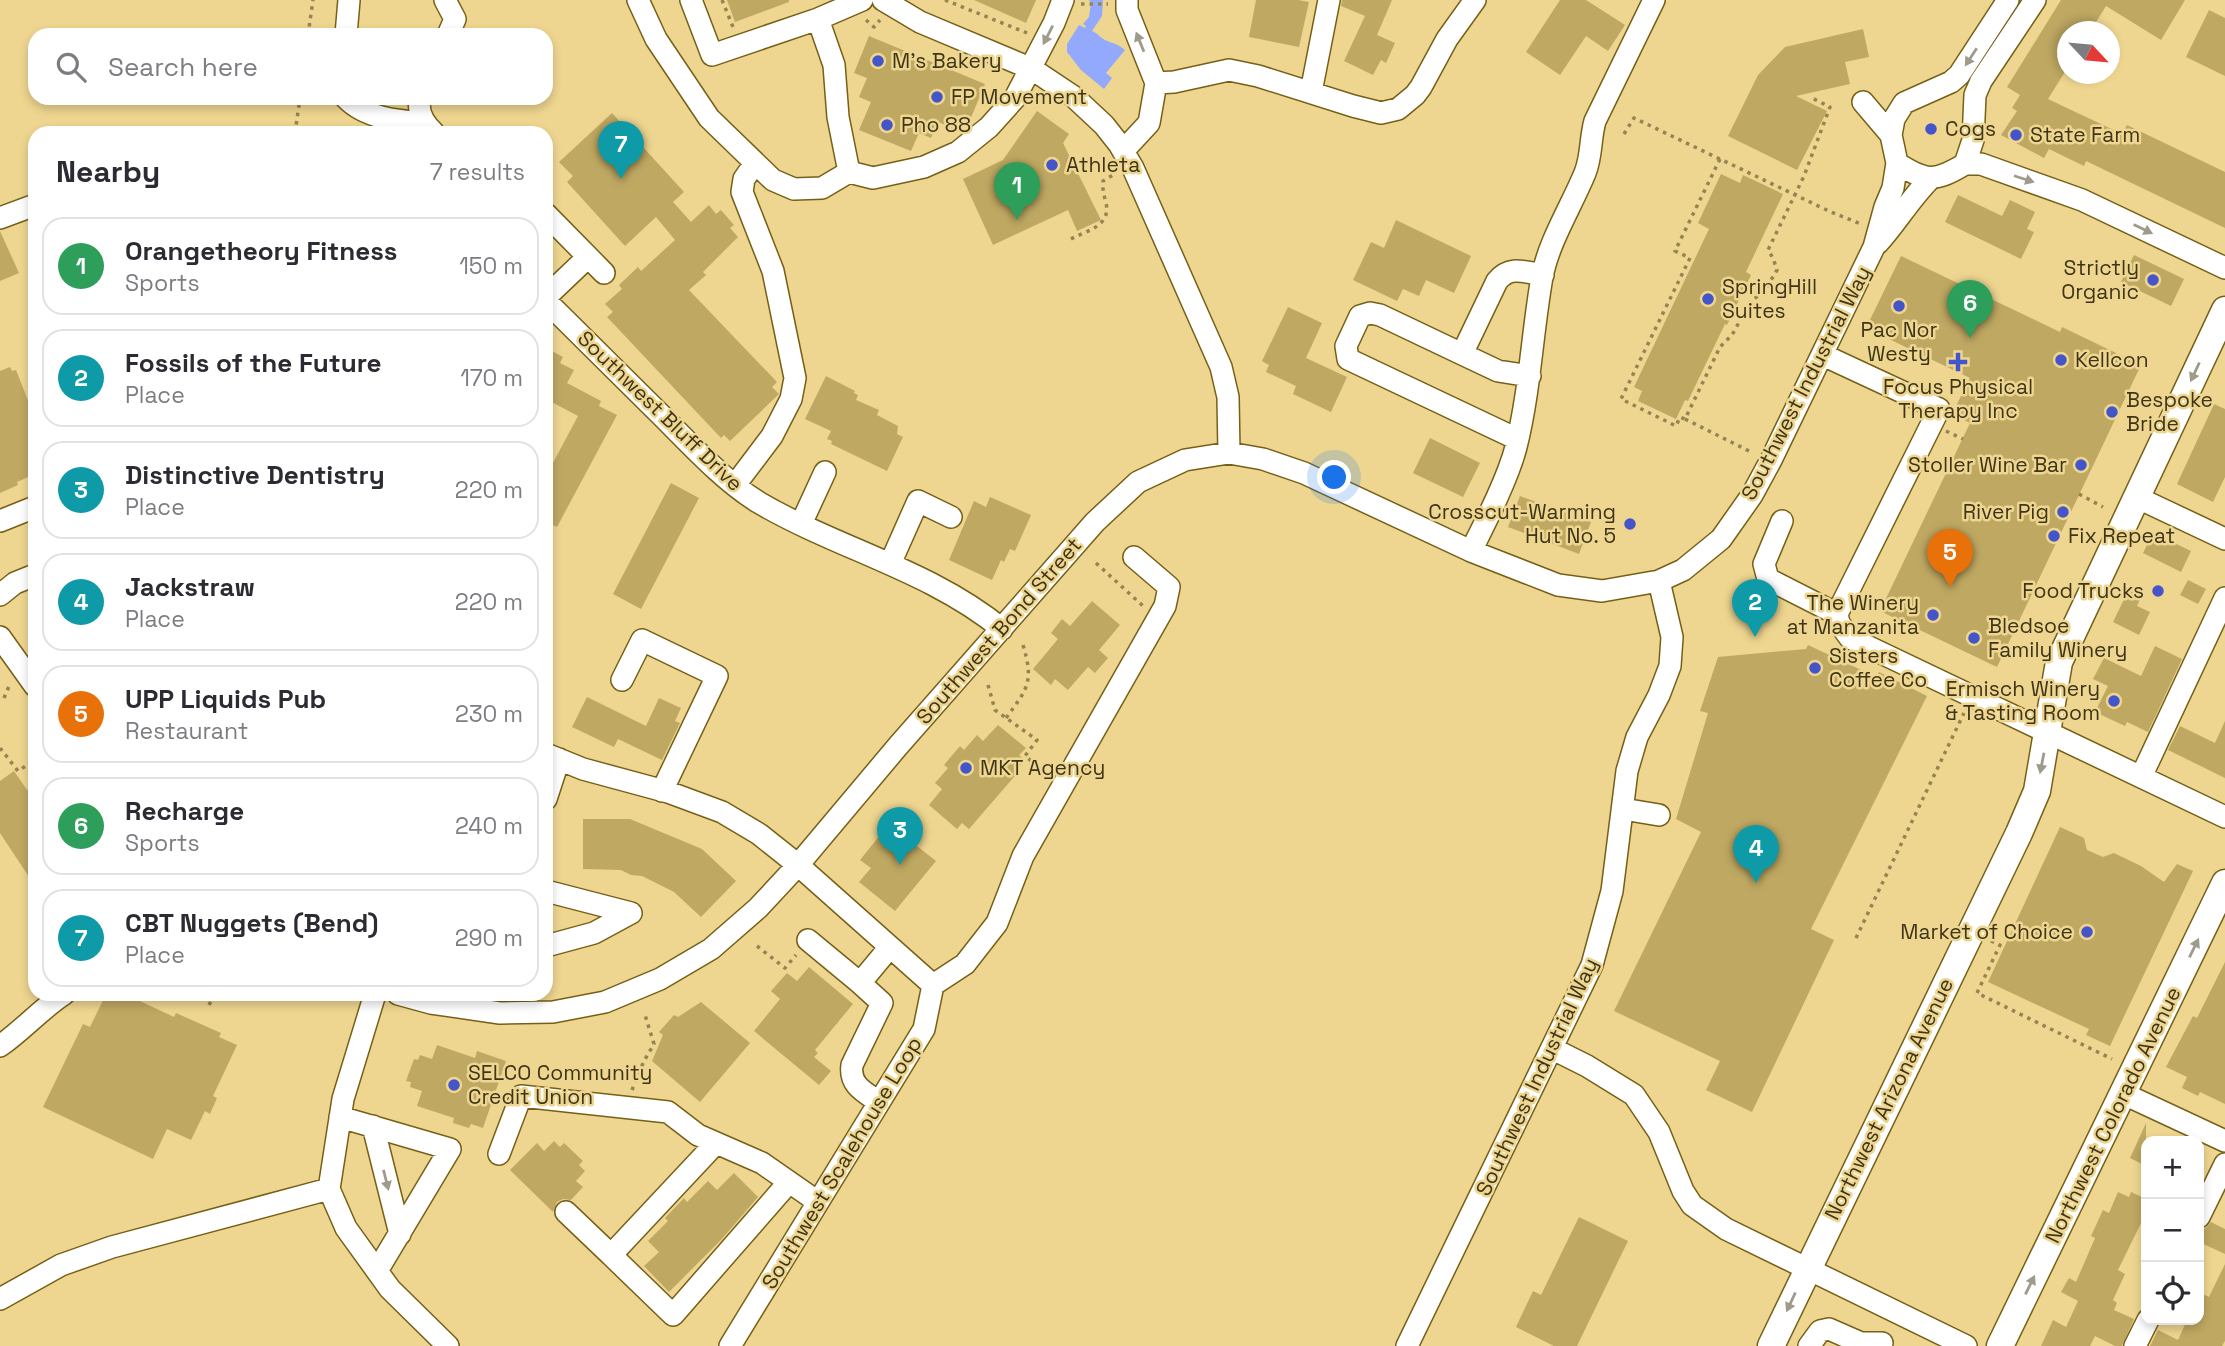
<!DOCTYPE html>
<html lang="en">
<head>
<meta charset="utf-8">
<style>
	:root { --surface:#fff; --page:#f2f2f3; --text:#2b2b33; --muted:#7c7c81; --line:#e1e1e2; --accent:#b45309 }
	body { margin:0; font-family:"Space Grotesk",sans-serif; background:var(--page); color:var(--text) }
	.controls { position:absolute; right:21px; bottom:21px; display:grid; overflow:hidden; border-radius:14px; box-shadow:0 4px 10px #0003 }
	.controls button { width:63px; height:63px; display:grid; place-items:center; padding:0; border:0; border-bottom:2px solid var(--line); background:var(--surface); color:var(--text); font:35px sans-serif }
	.compass { position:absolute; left:2057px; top:21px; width:63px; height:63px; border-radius:50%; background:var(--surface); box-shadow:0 4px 10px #0003; rotate:116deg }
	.you { position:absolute; left:1335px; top:478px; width:24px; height:24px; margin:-18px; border:5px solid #fff; border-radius:50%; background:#1a73e8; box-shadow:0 0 0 10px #1a73e833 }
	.badge { display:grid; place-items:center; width:46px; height:46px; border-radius:50%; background:var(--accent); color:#fff; font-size:23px; font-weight:700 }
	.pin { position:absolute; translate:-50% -58px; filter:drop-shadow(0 2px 4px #0008) }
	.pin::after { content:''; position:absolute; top:37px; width:24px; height:21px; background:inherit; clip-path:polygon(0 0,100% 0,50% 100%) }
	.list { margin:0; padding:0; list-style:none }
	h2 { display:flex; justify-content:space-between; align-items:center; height:91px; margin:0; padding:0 28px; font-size:30px }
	h2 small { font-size:23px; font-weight:400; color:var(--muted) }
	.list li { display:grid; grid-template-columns:46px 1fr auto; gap:21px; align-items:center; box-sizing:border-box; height:98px; margin:0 14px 14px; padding:0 14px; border:2px solid var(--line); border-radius:21px }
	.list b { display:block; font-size:26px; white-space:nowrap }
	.list p { margin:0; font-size:23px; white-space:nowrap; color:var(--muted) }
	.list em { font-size:23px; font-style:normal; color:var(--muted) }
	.icon { flex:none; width:38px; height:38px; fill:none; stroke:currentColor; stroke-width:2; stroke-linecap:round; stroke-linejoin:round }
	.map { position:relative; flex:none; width:2225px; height:1346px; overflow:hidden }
	.search { position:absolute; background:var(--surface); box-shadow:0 4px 10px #0003; left:28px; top:28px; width:525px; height:77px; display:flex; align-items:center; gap:18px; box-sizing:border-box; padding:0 24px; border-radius:21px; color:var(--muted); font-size:26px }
	.panel { position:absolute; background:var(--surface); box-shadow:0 4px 10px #0003; left:28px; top:126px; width:525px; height:875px; border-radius:21px }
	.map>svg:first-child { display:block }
	.water { fill:#92a9fd }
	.building { fill:#bfa862 }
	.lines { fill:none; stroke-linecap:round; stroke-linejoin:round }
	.minor-casing { stroke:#766016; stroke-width:24 }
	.major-casing { stroke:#766016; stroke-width:29 }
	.path { stroke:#958453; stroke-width:3.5; stroke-dasharray:3.5 5; stroke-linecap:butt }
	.minor { stroke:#fff; stroke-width:21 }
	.major { stroke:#fff; stroke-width:26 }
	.oneway { fill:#9e9a8c }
	.poi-dot { fill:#4355c9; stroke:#eed690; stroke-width:2.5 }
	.labels { text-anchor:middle; stroke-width:5; stroke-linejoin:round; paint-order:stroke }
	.poi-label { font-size:21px; fill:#3e3518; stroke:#eed690; text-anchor:start }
	.street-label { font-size:21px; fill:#3e3518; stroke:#eed690 }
</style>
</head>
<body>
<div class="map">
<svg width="2225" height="1346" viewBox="0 0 2225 1346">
	<rect width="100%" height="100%" fill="#eed690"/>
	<!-- water -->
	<path class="water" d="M1089,0H1103L1102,16L1092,31C1098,33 1100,38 1105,40C1114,44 1118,44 1125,50L1106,73L1112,78L1104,89L1081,70L1067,52V44L1079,25L1085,28L1086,26L1083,24L1089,17L1091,3Z"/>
	<!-- building -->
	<path class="building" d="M727,0H789V2L735,22Z
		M974,0H1036L1026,23Z
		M1256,0H1298L1309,2L1299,47L1249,37Z
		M1342,0H1392L1377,35L1395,43L1386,63L1381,60L1373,75L1344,61L1365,16L1341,6Z
		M1560,0H1586L1625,25L1608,51L1586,36L1560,75L1526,52Z
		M2061,0H2185L2161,40L2106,6L2090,32H2068V67L2048,99L2122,134L2127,125L2225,172V228L2086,161L2084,166L2049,149L2044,158L2001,135L2017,111L2012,108L2020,95L2007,87Z
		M2209,10L2225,18V76L2186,57Z
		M1863,29L1869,57L1845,62L1850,84L1796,96L1827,111L1797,170L1728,136L1758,75L1785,47Z
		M869,36L985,84L970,120L958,115L953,128L938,122L931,138L919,133L911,151L859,130L871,102L859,97L867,78L854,73Z
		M1037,111L1069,134L1063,143L1101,220L1077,231L1068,210L993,245L963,179L1003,160Z
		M612,113L684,192L673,202L691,222L709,205L716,214L721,210L734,225L730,228L738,237L703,272L706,275L689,290L777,382L772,387L779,394L730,441L724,435L721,438L607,317L613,312L605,304L622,289L619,285L638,267L641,271L675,240L656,217L625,246L567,182L573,176L559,162Z
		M1721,174L1740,183L1743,175L1783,194L1746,272L1751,275L1727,325L1725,324L1688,401L1685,400L1676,419L1638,401L1642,391L1634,387L1709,229L1698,223Z
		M1958,195L2002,216L2010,200L2035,212L2027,229L2034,232L2021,259L1945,222Z
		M1396,220L1471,256L1454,293L1426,280L1419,296L1403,289L1397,301L1353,280L1371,242L1384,248Z
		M0,231L19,273L0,281Z
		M2134,255L2184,279L2171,306L2121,282Z
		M1901,256L2060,332L2062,327L2141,365L1997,667L1880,611L1970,423L1952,414L1970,378L1866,328Z
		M1288,307L1322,323L1306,358L1347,377L1331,412L1293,394L1296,386L1266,372L1269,365L1262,361Z
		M546,348L563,357L560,363L574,370L567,383L601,401L599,406L617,415L557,527L546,522V476L578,416L546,399Z
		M10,367L12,371L16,370L29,403L35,401V474L17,482L18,485L0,493V371Z
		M826,376L855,391L854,393L858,395L856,400L879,410L877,415L898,426L897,434L903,437L887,471L831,444L832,441L827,439L831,431L805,419Z
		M2214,404L2225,409V477L2213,502L2177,484Z
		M1430,438L1480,463L1463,497L1413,473Z
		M671,483L699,498L641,609L613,594Z
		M1520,496L1591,522L1579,554L1508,527Z
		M990,497L1031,515L1015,551L1010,549L1004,562L1001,560L992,580L949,560L974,501L986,507Z
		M2153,533L2191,551L2181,572L2143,553Z
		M2188,580L2206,589L2198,604L2180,595Z
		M2130,587L2143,593L2137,606L2150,612L2139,635L2113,622Z
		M1092,601L1120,625L1099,650L1108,658L1095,673L1088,667L1068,690L1055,679L1051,685L1033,669L1058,639L1051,633L1062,619L1070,626Z
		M1808,645L1876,677L1879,672L1927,696L1811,929L1834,940L1752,1112L1706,1090L1720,1061L1614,1011L1701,832L1676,819L1708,713L1700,711L1718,657L1806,649Z
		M2155,646L2182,659L2148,732L2127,722L2125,726L2095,712L2108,686L2093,679L2104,658L2141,676Z
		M587,697L646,726L659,698L681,708L675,721L680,723L662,760L618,739L614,747L572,727Z
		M2225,721V778L2168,750L2180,726L2215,743Z
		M998,725L1026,748L1019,755L1025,760L1018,769L1019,771L969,829L962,823L957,829L929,805L942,789L935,783L948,768L944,765L960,746L964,750L977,735L983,741Z
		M14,771L27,790L35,785V886L0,833V781Z
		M583,819H630L702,849L736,881L701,917L674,892L642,876L631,875L621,870L583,869Z
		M889,824L936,861L895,911L859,882L871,868L860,860Z
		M2060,827L2084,838L2087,850L2103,857L2114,853L2141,866L2164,882L2177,864L2193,871L2110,1046L2086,1035L2089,1029L1988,982Z
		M2225,962V1104L2200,1092L2198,1096L2182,1088L2187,1077L2166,1067L2193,1016L2197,1018Z
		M809,967L853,1004L815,1050L818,1053L814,1057L831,1071L819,1085L754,1031L780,999L771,991L787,973L797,981Z
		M106,994H125L174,1017L176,1013L221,1033L219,1037L237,1045L213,1096L217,1098L210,1114L205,1111L191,1140L167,1129L153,1159L43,1107L83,1024L90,1027Z
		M701,1002L750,1043L700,1102L652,1061L663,1035L659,1032L674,1015L678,1017Z
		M437,1045L475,1058L477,1051L506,1061L483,1128L471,1124L469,1128L453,1123L454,1118L417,1106L422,1091L410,1087L411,1082L406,1081L414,1059L418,1060L420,1055L432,1059Z
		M2146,1123V1166L2130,1158Z
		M554,1141L560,1147L564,1143L583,1161L579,1165L585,1171L576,1181L583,1187L571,1200L563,1199L557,1202L553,1212L510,1170L537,1143L544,1151Z
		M734,1173L758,1197L721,1240L669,1292L644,1266L659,1252L648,1241L668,1221L665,1218L684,1198L687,1202L708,1181L717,1190Z
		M2118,1192L2129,1197L2131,1192L2146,1199V1213L2118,1270L2125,1274L2113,1300L2117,1303L2114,1310L2134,1319L2122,1346H2115L2095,1336L2090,1346H2041L2053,1320L2066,1327L2078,1301L2061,1292L2069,1278L2076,1282L2095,1238L2091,1236L2103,1210L2109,1213Z
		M1579,1217L1628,1241L1577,1346H1554L1516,1327L1533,1291L1541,1295Z
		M2211,1222L2225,1229V1254L2199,1242V1230L2206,1228Z
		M2225,1264V1341L2222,1346H2150L2158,1330L2178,1340L2187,1320H2199V1292L2209,1297Z"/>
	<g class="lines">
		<defs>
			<path id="minor" d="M445,0L455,19L448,35
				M638,0L656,39L709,118L773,180L794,189L822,188L849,172L873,178L924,167L958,152L989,127L1015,98L1054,23L1063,0
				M691,0L712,55L818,19L862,0
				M883,0L920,22L1032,69L1074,97L1104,125L1119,144L1133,168L1221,367L1228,397L1229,453
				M1127,0V10L1156,83
				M818,19L834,65L838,117L849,172
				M346,35L349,0
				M1311,92L1329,0
				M346,98C365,118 397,121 424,123
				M421,98C416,110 424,123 433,132
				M1863,102L1891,135
				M1123,151L1149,123L1156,83L1174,82L1229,70L1258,76L1353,106L1381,113L1398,109L1415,95L1421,87L1447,39L1475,0
				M1897,163C1926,182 1935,182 1965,164L1973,140L1975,95L1981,81L2035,0
				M1965,164H1981L2082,200L2225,268
				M546,214L604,273
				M0,218L35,205
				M1878,243C1897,222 1910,199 1930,179
				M546,297L588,257
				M546,301C585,340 624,378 663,417C692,446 723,480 758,502C838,549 930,570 1002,629
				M1462,354L1498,371L1530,376
				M1517,439L1348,359L1346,346L1360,316L1370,313L1380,315L1462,354L1497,281C1510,265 1524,272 1543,275
				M735,485L772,436L791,399L795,378L773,271L742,192L744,179L755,163
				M2136,497L2225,539
				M0,521L35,507
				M1782,521L1764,564L1768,579L1837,614L1939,409L1823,355
				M801,524L825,472
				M1471,551C1486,521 1508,478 1516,447C1530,391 1532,334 1542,277C1549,241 1571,207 1585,173C1592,156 1590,138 1595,121L1654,0
				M890,564L918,501L951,517
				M0,595L15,583L35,575
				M1837,614L1839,623L1850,638L2225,817
				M0,637L35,686
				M622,680L642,640L717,676L662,791
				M546,754L583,769L668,792L722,812L759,834L798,865L933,985L924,1029L730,1346
				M2141,777L2225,598
				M546,799L559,759
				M1623,809L1659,815
				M546,891L631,913L594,933L546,946
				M808,940L860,983
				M933,985L965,964L997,923L1023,856L1165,606L1169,587L1134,557
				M375,994L343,1099L329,1189L346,1228L390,1289L448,1346
				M398,994L431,1003L500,1013L553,1012L605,1002L660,979L711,949L758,908L798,865L898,746L1095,522L1138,482L1185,460L1229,453L1263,459L1304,473L1471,551L1558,585L1602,591L1659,581L1683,570L1721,539L1752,495L1771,460L1874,247L1885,207L1893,188L1897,163L1891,135L1894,119L1904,103L1951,82L1959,75L2008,0
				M0,1046C23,1030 41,1009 64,994
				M1553,1049L1587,1066L1634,1095L1659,1132L1683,1191L1692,1205L1726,1229L1966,1346
				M2124,1094L2225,1141
				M879,1102C864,1092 849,1085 852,1065L882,1003L860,983L890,947
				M340,1117L450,1149L377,1271
				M373,1126L400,1234
				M716,1143L611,1255L673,1315L789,1182
				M499,1154L521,1096L668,1112L698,1135L762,1163L818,1202
				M566,1212L611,1255
				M2199,1217L2225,1164
				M0,1299L61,1265L112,1247L329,1189
				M1407,1346L1592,965L1612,891L1627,771L1637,737L1659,695L1670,666L1672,637L1659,581
				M1809,1346L1820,1331L1829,1329L1861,1343H1882
				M2135,1346L2148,1320"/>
			<path id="major" d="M1771,1346L2019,833L2037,791L2059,662L2225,310
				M2000,1346L2225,883"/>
		</defs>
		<!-- minor casing -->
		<use href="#minor" class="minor-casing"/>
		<!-- major casing -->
		<use href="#major" class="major-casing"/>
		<!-- path -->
		<path class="path" d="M722,0L733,27
			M945,0L1027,33
			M1081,4H1108
			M866,20L874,27L880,20
			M308,35L313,0
			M295,133L300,98
			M1624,134L1634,118L1831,212L1861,224
			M1720,159L1675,251L1690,258L1621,399L1676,426L1680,417L1685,419L1720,347L1732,335L1751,301L1764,292L1777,270L1773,258L1768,250L1804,176L1830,107L1810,97
			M1071,239C1088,230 1111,226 1106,203C1104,195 1102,188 1103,181L1113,175
			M1685,419L1751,452
			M1946,431L1963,439
			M2079,494L2103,507
			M1096,563L1143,606
			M988,685L995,710L1037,740L1025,756L1034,763
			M4,698L10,684
			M1006,718C1028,688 1034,682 1023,645
			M0,748L18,771L35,760
			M1856,938L1964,713
			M1991,941L2000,945L1977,993L2112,1059
			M757,946L785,968L796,955
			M209,1005L215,994
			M632,1090L644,1061L654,1044L645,1015"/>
		<!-- minor -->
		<use href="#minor" class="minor"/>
		<!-- major -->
		<use href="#major" class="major"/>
	</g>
	<!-- one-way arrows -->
	<defs><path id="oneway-solid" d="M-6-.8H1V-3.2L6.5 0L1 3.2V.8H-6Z" transform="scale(1.75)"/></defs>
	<g class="oneway">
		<use href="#oneway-solid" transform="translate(1048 35) rotate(117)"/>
		<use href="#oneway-solid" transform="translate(1140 42) rotate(-112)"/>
		<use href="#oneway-solid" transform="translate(1971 57) rotate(123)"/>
		<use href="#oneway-solid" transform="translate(2024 179) rotate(18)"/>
		<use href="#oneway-solid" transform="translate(2143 229) rotate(26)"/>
		<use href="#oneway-solid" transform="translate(2195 372) rotate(115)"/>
		<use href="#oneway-solid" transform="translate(2042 763) rotate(101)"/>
		<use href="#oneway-solid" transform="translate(2194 948) rotate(-64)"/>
		<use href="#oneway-solid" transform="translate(386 1180) rotate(76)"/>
		<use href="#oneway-solid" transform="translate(2030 1285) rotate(-64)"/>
		<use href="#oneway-solid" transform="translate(1791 1302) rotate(115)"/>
	</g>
	<!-- markers -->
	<g class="poi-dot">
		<circle cx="878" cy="61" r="7"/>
		<circle cx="937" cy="97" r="7"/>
		<circle cx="887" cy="125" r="7"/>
		<circle cx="1931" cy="129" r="7"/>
		<circle cx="2016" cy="135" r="7"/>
		<circle cx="1052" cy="165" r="7"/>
		<circle cx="2153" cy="280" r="7"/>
		<circle cx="1708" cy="299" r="7"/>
		<circle cx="1899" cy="306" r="7"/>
		<circle cx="2061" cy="360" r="7"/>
		<path d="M1954.5 351.5h7v7h7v7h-7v7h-7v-7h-7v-7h7z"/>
		<circle cx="2112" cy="412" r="7"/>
		<circle cx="2081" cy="465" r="7"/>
		<circle cx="2063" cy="512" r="7"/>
		<circle cx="1630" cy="524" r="7"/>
		<circle cx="2054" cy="536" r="7"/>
		<circle cx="2158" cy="591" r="7"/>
		<circle cx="1933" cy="615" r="7"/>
		<circle cx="1974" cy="638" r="7"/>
		<circle cx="1815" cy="668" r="7"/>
		<circle cx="2114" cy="701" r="7"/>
		<circle cx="966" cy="768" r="7"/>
		<circle cx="2087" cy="932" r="7"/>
		<circle cx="454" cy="1085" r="7"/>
	</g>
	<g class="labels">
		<!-- poi labels -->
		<g class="poi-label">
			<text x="892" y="68">M's Bakery</text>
			<text x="951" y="104">FP Movement</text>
			<text x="901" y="132">Pho 88</text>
			<text x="1945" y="136">Cogs</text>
			<text x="2030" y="142">State Farm</text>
			<text x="1066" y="172">Athleta</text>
			<text x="2139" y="275" text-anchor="end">Strictly<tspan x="2139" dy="24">Organic</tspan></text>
			<text x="1722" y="294">SpringHill<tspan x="1722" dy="24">Suites</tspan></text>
			<text x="1899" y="337" text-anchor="middle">Pac Nor<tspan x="1899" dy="24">Westy</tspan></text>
			<text x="2075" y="367">Kellcon</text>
			<text x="1958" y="394" text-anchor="middle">Focus Physical<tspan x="1958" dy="24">Therapy Inc</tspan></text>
			<text x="2126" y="407">Bespoke<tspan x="2126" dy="24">Bride</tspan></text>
			<text x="2067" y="472" text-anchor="end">Stoller Wine Bar</text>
			<text x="1616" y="519" text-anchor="end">Crosscut-Warming<tspan x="1616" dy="24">Hut No. 5</tspan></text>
			<text x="2049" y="519" text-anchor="end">River Pig</text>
			<text x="2068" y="543">Fix Repeat</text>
			<text x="2144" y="598" text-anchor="end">Food Trucks</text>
			<text x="1919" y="610" text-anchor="end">The Winery<tspan x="1919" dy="24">at Manzanita</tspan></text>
			<text x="1988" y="633">Bledsoe<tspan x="1988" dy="24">Family Winery</tspan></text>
			<text x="1829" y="663">Sisters<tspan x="1829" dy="24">Coffee Co</tspan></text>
			<text x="2100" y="696" text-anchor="end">Ermisch Winery<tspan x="2100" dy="24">&amp; Tasting Room</tspan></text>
			<text x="980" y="775">MKT Agency</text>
			<text x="2073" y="939" text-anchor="end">Market of Choice</text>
			<text x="468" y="1080">SELCO Community<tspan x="468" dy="24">Credit Union</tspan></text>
		</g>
		<!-- street labels -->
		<g class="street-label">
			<text transform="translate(1806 383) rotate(-63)" y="7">Southwest Industrial Way</text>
			<text transform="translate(660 411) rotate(44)" y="7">Southwest Bluff Drive</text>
			<text transform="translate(999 631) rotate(-49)" y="7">Southwest Bond Street</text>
			<text transform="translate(1537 1077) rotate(-65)" y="7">Southwest Industrial Way</text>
			<text transform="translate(1889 1099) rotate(-64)" y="7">Northwest Arizona Avenue</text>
			<text transform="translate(2113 1115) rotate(-64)" y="7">Northwest Colorado Avenue</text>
			<text transform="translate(842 1163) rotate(-59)" y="7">Southwest Scalehouse Loop</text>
		</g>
	</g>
</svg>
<div class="controls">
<button>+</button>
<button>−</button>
<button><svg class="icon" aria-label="locate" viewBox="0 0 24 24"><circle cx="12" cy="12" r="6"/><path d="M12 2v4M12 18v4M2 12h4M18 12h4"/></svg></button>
</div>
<svg class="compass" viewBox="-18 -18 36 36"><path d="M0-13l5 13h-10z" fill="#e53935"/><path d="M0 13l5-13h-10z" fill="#7c7c81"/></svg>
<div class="you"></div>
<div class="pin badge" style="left:1017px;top:220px;background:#2e9e5b">1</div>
<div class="pin badge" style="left:1755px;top:637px;background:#0f9aa8">2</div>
<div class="pin badge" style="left:900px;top:865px;background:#0f9aa8">3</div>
<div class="pin badge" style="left:1756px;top:883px;background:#0f9aa8">4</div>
<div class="pin badge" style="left:1950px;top:587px;background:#e8710a">5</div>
<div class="pin badge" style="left:1970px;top:338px;background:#2e9e5b">6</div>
<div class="pin badge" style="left:621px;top:179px;background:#0f9aa8">7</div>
<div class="search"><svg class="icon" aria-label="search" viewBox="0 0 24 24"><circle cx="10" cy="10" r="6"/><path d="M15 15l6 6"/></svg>Search here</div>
<section class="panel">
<h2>Nearby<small>7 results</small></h2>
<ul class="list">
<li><span class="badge" style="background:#2e9e5b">1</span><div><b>Orangetheory Fitness</b><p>Sports</p></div><em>150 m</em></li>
<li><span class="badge" style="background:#0f9aa8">2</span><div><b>Fossils of the Future</b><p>Place</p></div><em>170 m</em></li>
<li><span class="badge" style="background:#0f9aa8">3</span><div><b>Distinctive Dentistry</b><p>Place</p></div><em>220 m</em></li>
<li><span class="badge" style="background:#0f9aa8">4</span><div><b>Jackstraw</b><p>Place</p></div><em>220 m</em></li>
<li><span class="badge" style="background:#e8710a">5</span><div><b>UPP Liquids Pub</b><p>Restaurant</p></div><em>230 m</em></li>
<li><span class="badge" style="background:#2e9e5b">6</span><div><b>Recharge</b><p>Sports</p></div><em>240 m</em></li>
<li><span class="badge" style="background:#0f9aa8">7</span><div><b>CBT Nuggets (Bend)</b><p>Place</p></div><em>290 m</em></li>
</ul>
</section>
</div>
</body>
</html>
